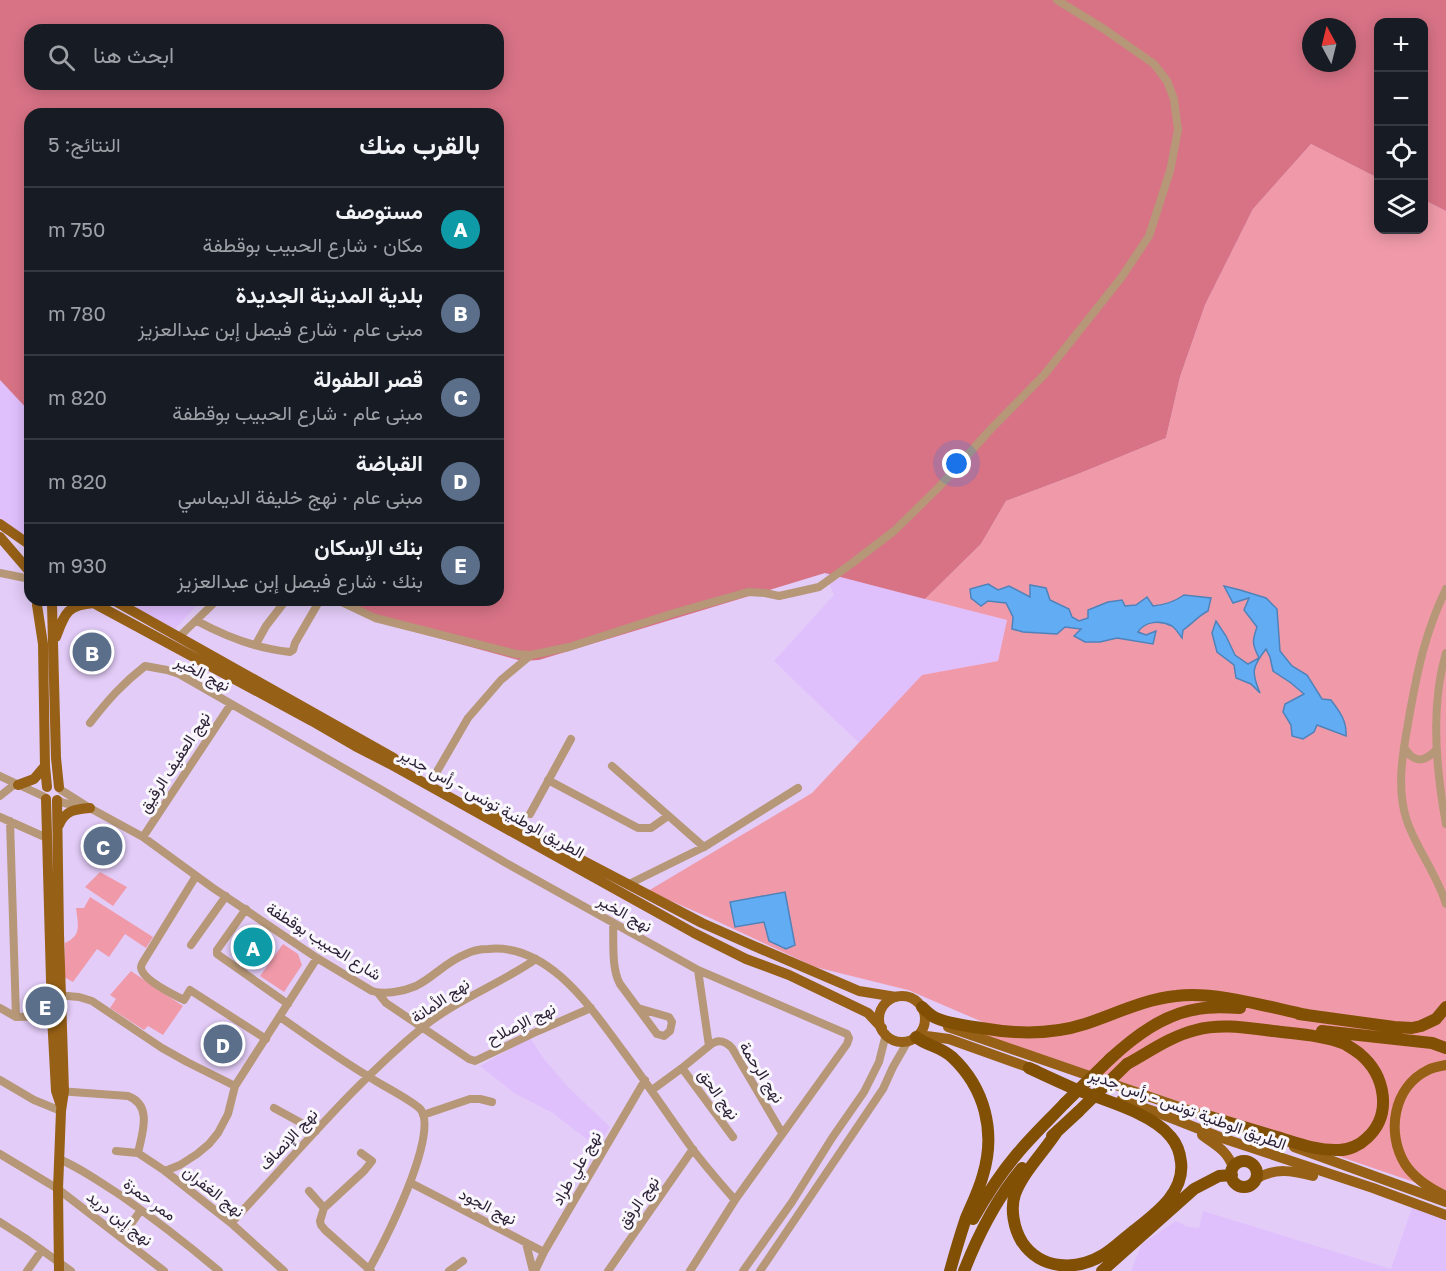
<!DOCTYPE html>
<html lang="ar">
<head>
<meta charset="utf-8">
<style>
	:root { --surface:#171b24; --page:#242831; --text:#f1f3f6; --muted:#9ea1a6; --line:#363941; --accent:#d93025 }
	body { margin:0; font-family:"Golos Text",Vazirmatn,sans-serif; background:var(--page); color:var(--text); direction:rtl }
	.controls { position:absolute; right:18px; top:18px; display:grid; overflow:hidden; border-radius:12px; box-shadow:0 3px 15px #0003 }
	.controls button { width:54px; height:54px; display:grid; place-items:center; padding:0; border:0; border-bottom:2px solid var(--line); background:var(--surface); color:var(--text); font:30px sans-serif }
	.compass { position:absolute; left:1302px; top:18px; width:54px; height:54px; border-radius:50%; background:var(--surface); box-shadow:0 3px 15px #0003; rotate:353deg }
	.you { position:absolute; left:957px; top:464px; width:21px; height:21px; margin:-15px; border:4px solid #fff; border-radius:50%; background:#1a73e8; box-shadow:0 0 0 9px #1a73e833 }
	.badge { display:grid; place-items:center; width:39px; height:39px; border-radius:50%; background:var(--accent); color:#fff; font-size:20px; font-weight:700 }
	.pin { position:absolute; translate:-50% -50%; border:3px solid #fff; box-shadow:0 2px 6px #0006 }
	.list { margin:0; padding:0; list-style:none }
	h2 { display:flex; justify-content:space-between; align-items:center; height:78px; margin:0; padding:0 24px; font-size:26px }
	h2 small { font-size:20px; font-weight:400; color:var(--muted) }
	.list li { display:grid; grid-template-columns:39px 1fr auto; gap:18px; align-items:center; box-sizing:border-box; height:84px; padding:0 24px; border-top:2px solid var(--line) }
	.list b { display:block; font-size:22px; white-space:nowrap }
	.list p { margin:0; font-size:20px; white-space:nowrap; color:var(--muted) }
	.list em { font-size:20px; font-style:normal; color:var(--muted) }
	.icon { flex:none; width:33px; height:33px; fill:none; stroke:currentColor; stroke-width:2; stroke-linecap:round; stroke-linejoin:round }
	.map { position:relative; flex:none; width:1446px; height:1271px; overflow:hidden; direction:ltr }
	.search { position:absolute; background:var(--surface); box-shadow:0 3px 15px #0003; left:24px; top:24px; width:480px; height:66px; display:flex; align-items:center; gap:15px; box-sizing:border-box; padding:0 21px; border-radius:18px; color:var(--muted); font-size:22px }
	.panel { position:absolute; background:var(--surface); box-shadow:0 3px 15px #0003; left:24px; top:108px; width:480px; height:498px; border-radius:18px; direction:rtl }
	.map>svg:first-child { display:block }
	.built { fill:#e0bffd }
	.green { fill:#f09aa9 }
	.forest { fill:#d87386; fill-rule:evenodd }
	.water { fill:#61acf3; stroke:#5082ba; stroke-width:1.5 }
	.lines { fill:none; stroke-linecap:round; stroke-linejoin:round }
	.minor { stroke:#b69777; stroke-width:8 }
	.major { stroke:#966016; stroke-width:10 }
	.highway { stroke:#815004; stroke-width:12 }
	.highway-bridge { stroke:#815004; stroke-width:12 }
	.labels { text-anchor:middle; stroke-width:6; stroke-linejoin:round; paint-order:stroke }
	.street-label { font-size:16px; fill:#2a1f34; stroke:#f9f6fc }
</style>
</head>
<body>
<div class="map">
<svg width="1446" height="1271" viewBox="0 0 1446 1271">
	<rect width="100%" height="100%" fill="#e3ccf8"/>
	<!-- built -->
	<path class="built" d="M0,380L30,412V541L0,520Z
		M825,573L1007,620L998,661L923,675L859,743L774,661L834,595Z
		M126,600H202L173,631Z
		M530,1038L544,1059L568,1087L610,1127L597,1147L553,1113L514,1093L480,1066Z
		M1413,1205L1446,1216V1271H1131L1142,1244L1176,1221L1188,1227L1199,1228L1203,1211L1391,1269Z"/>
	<!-- green -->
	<path class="green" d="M1311,144L1378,178V230H1424V200L1446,211V1193L982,1034L985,1023L908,990L815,967L708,917L648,891L812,793L922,675L998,661L1007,620L925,599L981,544L1006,501L1078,474L1166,438L1180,377L1205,305L1253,209Z
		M100,872L127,887L113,906L85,887Z
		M90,897L153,937L146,948L125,934L109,957L97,949L73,982L64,977L65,943C82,935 78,925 76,908H84Z
		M283,944L298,954L302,965L284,992L260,976Z
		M131,971L183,1006L163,1035L148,1026L144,1030L110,1008L116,999L110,995Z"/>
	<!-- forest -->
	<path class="forest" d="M0,0H1446V211L1424,200V22H1378V178L1311,144L1253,209L1205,305L1180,377L1166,438L1078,474L1006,501L981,544L925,599L825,573L539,660L522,661L376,621L335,600H498V114H30V412L0,380ZM1311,27H1347V63H1311ZM30,30H498V84H30Z"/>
	<!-- water -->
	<path class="water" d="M988,584L998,590L1009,586L1030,597V585L1046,588L1050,600L1069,609L1072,617L1079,621L1088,618V610L1108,602L1122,600L1125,606L1136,605L1147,597L1153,606C1165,605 1174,602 1184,595L1211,598L1208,611C1198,616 1192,624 1183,630L1182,638C1179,634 1176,629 1172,626C1160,620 1145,621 1138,632L1146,635L1156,631L1153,644L1117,638L1100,642H1085L1074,636L1081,629L1065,627L1057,634L1023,632L1012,629L1013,617L1006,603L988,601L981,606L971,598L970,589Z
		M1224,586L1240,590L1266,598L1277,609L1280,651L1292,666L1307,675L1322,699L1331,700C1340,712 1347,721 1346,736L1317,725L1314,732L1303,739L1292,736L1291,725L1283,712L1285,704L1304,694L1291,683L1273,671L1270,657L1266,649C1252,667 1251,672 1260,693L1251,684L1236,678L1234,665L1217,652L1212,633L1216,621L1226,636L1235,655L1248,664L1259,658C1252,644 1252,641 1257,627L1244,610L1249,598L1233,603Z
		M785,892L795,945L786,949L769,941L764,922L735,927L730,902Z"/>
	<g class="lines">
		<!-- minor -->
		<path class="minor" d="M0,573L30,579
			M1446,589C1426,631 1418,667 1410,712C1404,747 1395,786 1407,821C1417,850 1437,874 1446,904
			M337,600L375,618L516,654L531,655L569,647L674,613L748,592L765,593L779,596L819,587L851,564L894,531L939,487L990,430L1044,375L1121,278L1149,236L1170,171L1178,130L1174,99L1167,81L1154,64L1104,29L1057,0
			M197,621C225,636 258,649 290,652L293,650L295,643L320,600
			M179,637L217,600
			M256,644L266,626L286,600
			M1446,653C1430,706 1436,770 1446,824
			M90,723C108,700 122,684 145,666L167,670L179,674L380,789L506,863L698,970L847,1034L849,1038L847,1044L735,1200L690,1271
			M1404,747C1413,763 1424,763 1436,750
			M612,766L704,847
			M0,776L45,797
			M432,780L468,718L501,680L531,655
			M548,780L638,828H651L668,816
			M61,790L88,807L143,837L213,888L317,958L372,991C379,993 387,993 394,992C402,991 409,989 416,986C434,977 447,961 466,954C472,951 480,949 488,949C549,943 591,1008 623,1051C646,1082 668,1115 691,1147C705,1166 720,1183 735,1200
			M0,796L15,784
			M58,800L64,803L83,807
			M530,814L571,739
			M0,817L47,838
			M10,821L16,1017
			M143,837L231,704
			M196,876L143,962C142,964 141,965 141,967C141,979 174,995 184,1000L190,990L266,1039
			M629,884L704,847L798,788
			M246,909L217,950V954L288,1004
			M613,924C614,941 611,968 620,984L657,1034L664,1036L670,1031L672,1022L669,1017L638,1008
			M191,945L226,896
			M378,993L386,1003L469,1059L475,1061L538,1031L591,1008
			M56,995L79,997L92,1001L162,1048L187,1062L235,1086
			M0,1008L16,1017L52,1016
			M280,1017C310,1038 340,1060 371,1078C381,1085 415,1102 421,1110C439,1135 383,1246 368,1271
			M709,1046C717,1039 724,1040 732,1048L782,1133
			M682,1068L733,1137
			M0,1080L34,1100L61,1111
			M652,1090L682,1068L709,1046L698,970
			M58,1091L128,1096C153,1105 142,1134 138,1153
			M274,1108L316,1131
			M423,1115L470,1099H480L492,1102
			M116,1151L138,1153L165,1171L231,1223L284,1271
			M361,1153L372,1161L364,1171L324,1208L320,1221L321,1225L325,1230L371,1271
			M0,1154L58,1189L164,1271
			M59,1159C82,1169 102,1183 123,1197C156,1220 188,1245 219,1271
			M165,1171L180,1165L197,1154L209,1144L218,1133L228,1114L235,1086L317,958
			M411,1183L544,1252
			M309,1191L324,1208
			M0,1222L25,1238L71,1271
			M231,1223C294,1157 352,1085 423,1027C458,999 500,984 536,959
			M121,1238L141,1210
			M526,1243L533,1271
			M27,1271L42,1250
			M449,1271L463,1261
			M535,1271L544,1252L645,1080
			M608,1271L693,1149
			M743,1271L792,1202L832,1138L864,1092L879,1062L886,1034
			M760,1271L883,1089L893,1067L908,1041"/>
		<!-- major -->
		<path class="major" d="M0,524L30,545
			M0,537L30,572
			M38,600L37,605L43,644L45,766L47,787
			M54,600L52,604L56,758L59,787
			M88,600L312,721L355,746L390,764L694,933L746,959L789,975L868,1013L882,1028
			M113,600L394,758
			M56,637C65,613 67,605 94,603
			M18,785L34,779L45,766
			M46,799L52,1016L56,1091L61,1106
			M57,800L59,934L64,1091L61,1111L58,1189L59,1271
			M475,804L702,923L754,946L859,991L896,997
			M59,825C65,810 76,809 90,808
			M879 1019a23 23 0 1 1 46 0a23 23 0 1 1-46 0Z
			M948,1027L1214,1119
			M919,1035L949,1039L1036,1070
			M1121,1100L1156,1112L1222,1138L1373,1188L1446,1215
			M1202,1135C1216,1146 1226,1149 1233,1167
			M1294,1147L1446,1202
			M1256,1179C1275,1167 1293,1171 1313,1176
			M1446,1196C1431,1189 1414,1178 1405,1164C1386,1133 1393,1087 1428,1070C1433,1067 1440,1066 1446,1065"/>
		<!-- highway -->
		<path class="highway" d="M922,1007C926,1011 931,1016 936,1018C950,1024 966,1026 981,1028C1015,1034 1051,1035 1085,1024C1115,1014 1145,999 1176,996C1216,991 1268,1007 1307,1015
			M1299,1014L1394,1027L1412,1028L1421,1026L1436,1019L1446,1007
			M1322,1031L1432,1043L1446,1048
			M916,1037C927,1046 940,1046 952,1057C985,1088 996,1132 983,1175C979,1190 972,1204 966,1218C960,1236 955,1253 950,1271
			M1110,1059C1135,1036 1164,1014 1198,1009C1212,1006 1227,1007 1240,1008
			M1127,1064C1149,1052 1171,1036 1196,1030C1221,1023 1248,1028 1273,1031C1296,1034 1323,1035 1345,1044C1350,1047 1355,1050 1360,1054C1385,1075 1393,1114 1367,1138C1360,1145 1349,1150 1339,1150C1317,1151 1297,1143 1277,1137C1253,1130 1230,1123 1207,1116
			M1029,1068C1044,1075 1059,1082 1075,1089C1103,1100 1152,1113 1171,1137C1177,1144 1180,1153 1181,1162C1185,1194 1153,1215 1131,1233C1122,1240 1113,1249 1103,1255C1076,1271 1041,1270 1022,1242C1014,1229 1010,1209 1015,1194C1024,1171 1044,1152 1058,1130
			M1052,1136L1078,1112
			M1231 1174a13 13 0 1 1 26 0a13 13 0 1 1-26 0Z
			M973,1219C986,1196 1000,1174 1017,1154C1032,1136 1049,1120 1065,1103
			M964,1271C978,1235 997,1198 1022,1168
			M1102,1271L1194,1189L1219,1176L1232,1175"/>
		<!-- highway-bridge -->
		<path class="highway-bridge" d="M1065,1103L1110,1059
			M1078,1112L1127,1064"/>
	</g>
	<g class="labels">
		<!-- street labels -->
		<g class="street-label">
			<text transform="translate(203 673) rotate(27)" y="6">نهج الخير</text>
			<text transform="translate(174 762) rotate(-57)" y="6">نهج العفيف الرقيق</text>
			<text transform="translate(492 803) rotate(29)" y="6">الطريق الوطنية تونس - رأس جدير</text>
			<text transform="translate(625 913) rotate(29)" y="6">نهج الخير</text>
			<text transform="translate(324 941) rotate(32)" y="6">شارع الحبيب بوقطفة</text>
			<text transform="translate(440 1000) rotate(-34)" y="6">نهج الأمانة</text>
			<text transform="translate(521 1023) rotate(-26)" y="6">نهج الإصلاح</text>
			<text transform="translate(762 1072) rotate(58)" y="6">نهج الرحمة</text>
			<text transform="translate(719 1094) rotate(54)" y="6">نهج الحق</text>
			<text transform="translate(1188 1109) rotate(20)" y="6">الطريق الوطنية تونس - رأس جدير</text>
			<text transform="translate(288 1139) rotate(-47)" y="6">نهج الإنصاف</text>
			<text transform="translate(576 1168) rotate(-60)" y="6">نهج علي طراد</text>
			<text transform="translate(214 1191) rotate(38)" y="6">نهج الغفران</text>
			<text transform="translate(150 1199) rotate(36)" y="6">ممر حمزة</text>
			<text transform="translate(638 1202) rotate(-55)" y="6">نهج الرفق</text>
			<text transform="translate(488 1206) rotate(27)" y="6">نهج الجود</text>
			<text transform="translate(120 1218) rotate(38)" y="6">نهج إبن دريد</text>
		</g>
	</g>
</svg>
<div class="controls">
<button>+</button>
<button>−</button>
<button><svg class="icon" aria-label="locate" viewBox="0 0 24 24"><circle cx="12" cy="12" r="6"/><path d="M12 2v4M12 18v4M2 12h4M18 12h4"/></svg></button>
<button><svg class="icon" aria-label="layers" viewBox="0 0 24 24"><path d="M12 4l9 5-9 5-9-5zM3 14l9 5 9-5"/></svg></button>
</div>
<svg class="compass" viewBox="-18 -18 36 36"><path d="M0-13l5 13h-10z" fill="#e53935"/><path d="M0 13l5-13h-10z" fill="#9ea1a6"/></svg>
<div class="you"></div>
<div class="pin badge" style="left:253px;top:947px;background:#0f9aa8">A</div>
<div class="pin badge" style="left:92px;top:652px;background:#5c6f8a">B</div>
<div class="pin badge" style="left:103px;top:846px;background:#5c6f8a">C</div>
<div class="pin badge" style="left:223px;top:1044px;background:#5c6f8a">D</div>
<div class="pin badge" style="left:45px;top:1006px;background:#5c6f8a">E</div>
<div class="search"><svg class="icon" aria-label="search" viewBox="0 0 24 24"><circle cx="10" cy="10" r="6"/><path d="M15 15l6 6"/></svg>ابحث هنا</div>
<section class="panel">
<h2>بالقرب منك<small>النتائج: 5</small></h2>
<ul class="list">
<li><span class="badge" style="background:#0f9aa8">A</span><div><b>مستوصف</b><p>مكان · شارع الحبيب بوقطفة</p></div><em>750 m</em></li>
<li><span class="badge" style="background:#5c6f8a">B</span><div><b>بلدية المدينة الجديدة</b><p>مبنى عام · شارع فيصل إبن عبدالعزيز</p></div><em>780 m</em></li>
<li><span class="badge" style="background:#5c6f8a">C</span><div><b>قصر الطفولة</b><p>مبنى عام · شارع الحبيب بوقطفة</p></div><em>820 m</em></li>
<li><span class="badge" style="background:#5c6f8a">D</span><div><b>القباضة</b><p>مبنى عام · نهج خليفة الديماسي</p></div><em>820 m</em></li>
<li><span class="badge" style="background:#5c6f8a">E</span><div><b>بنك الإسكان</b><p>بنك · شارع فيصل إبن عبدالعزيز</p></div><em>930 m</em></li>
</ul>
</section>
</div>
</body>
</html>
